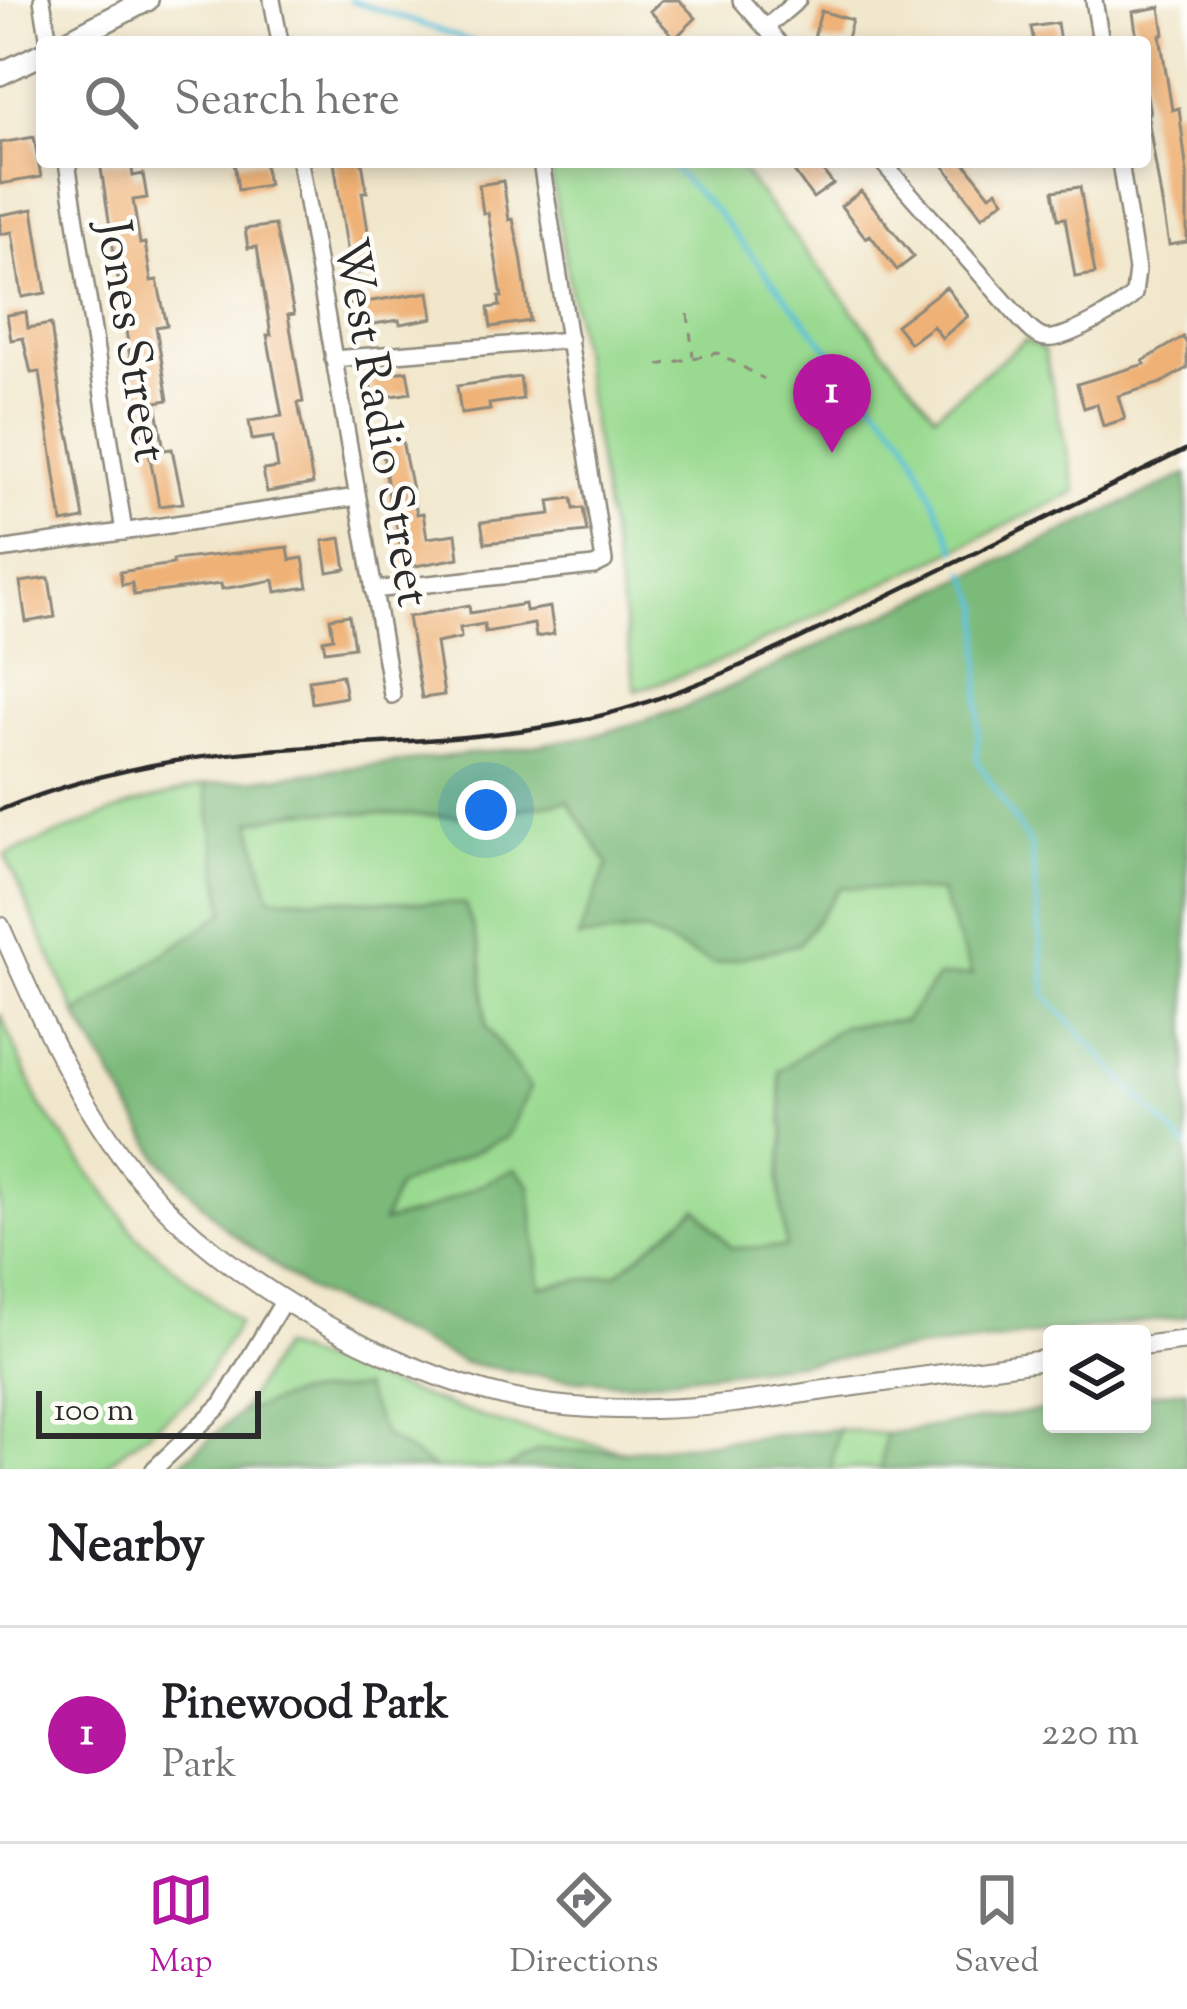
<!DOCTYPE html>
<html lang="en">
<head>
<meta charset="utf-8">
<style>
	:root { --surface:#fff; --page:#f6f6f6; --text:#202124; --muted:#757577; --line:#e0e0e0; --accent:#b5179e }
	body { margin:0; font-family:"Sorts Mill Goudy",serif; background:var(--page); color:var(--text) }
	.controls { position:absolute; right:36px; bottom:36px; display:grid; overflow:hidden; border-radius:12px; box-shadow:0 6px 18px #0003 }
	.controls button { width:108px; height:108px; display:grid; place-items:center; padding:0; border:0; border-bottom:3px solid var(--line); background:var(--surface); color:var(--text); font:60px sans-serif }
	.scale { position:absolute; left:36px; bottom:30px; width:225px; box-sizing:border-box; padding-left:12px; border:6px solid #2b2b2b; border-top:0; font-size:33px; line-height:42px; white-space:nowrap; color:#2b2b2b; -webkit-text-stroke:9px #fdfcf7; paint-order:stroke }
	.you { position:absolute; left:486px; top:810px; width:42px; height:42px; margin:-30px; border:9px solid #fff; border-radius:50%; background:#1a73e8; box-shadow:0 0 0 18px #1a73e833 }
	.badge { display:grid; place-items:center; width:78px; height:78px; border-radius:50%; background:var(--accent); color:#fff; font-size:39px; font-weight:700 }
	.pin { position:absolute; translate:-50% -99px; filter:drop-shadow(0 3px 6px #0008) }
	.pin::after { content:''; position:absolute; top:63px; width:42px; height:36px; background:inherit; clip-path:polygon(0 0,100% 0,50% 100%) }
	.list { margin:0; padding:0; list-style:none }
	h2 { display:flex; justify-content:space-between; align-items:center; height:156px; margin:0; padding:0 48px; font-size:51px }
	h2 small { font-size:39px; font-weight:400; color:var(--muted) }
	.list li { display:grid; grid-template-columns:78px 1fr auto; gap:36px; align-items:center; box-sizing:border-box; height:216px; padding:0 48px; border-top:3px solid var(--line) }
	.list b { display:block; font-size:45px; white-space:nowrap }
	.list p { margin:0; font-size:39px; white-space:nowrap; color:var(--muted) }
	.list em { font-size:39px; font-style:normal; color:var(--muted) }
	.icon { flex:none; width:66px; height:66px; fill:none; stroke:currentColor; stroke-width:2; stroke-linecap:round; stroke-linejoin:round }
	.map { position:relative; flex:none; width:1187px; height:1469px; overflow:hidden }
	.search { position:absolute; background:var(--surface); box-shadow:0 6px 18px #0003; left:36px; right:36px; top:36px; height:132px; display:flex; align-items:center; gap:30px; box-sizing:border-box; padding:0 42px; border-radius:12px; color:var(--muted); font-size:45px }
	.sheet { height:372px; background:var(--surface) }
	nav { display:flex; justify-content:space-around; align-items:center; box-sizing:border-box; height:168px; border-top:3px solid var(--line); background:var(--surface); font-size:33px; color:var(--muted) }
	nav a { display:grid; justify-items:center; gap:6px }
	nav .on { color:var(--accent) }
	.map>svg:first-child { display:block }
	.green { fill:#9ada90; stroke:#62825e; stroke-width:3 }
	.forest { fill:#7bba7a; stroke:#537252; stroke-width:3; fill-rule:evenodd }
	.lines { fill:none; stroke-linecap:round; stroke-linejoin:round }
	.stream { stroke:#5dc1db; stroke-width:4.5 }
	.building { fill:#efb175 }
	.minor-casing { stroke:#8e897c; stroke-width:20 }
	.tertiary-casing { stroke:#8e897c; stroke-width:22 }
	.secondary-casing { stroke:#8e897c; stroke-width:26 }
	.path { stroke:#8e897c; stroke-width:3; stroke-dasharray:9 9; stroke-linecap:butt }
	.minor { stroke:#fff; stroke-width:15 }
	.tertiary { stroke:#fff; stroke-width:18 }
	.secondary { stroke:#fff; stroke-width:21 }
	.rail { stroke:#2b2b2b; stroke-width:4.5 }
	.labels { text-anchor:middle; stroke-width:9; stroke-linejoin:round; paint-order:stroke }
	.street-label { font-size:48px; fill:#2b2b2b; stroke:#fdfcf7 }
</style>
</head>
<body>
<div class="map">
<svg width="1187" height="1469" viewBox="0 0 1187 1469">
	<rect width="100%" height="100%" fill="#fdfcf7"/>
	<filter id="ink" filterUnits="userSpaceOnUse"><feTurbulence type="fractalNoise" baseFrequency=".00833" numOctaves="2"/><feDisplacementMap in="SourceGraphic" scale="24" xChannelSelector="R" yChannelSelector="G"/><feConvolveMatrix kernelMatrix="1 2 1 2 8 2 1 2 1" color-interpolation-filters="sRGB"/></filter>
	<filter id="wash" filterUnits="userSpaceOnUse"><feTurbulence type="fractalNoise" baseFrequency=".004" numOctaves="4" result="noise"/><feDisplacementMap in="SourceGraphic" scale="48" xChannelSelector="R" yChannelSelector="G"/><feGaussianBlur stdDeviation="2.7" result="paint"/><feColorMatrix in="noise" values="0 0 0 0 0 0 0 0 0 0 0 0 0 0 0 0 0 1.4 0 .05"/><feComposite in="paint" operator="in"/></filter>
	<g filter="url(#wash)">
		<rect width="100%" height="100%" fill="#f1e7cc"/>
		<!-- green -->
		<path class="green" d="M549,162H735L935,414L1025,340L1044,350L1076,492L726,659L636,691Z
			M205,785L225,912L78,1018L5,855L131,805Z
			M568,801L608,864L579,938L644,931L715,964L799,944L841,886L940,891L973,975L938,977L904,1021L842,1026L780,1071L784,1140L779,1178L786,1247L731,1248L697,1208L617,1274L540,1287L530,1186L515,1169L420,1213L382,1223L398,1186L507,1137L486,1026L481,952L269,897L251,822L301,811L475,817Z
			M0,1013L40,1105L138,1238L239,1322L193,1397L100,1469H0Z
			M280,1347L499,1423L625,1451H539L505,1469H435L384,1435L289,1397L240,1413Z
			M838,1429L885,1434L881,1469H831Z"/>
		<!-- forest -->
		<path class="forest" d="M1187,474V1317L628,1383L553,1378L465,1363L305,1288L225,1228L160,1159L76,1014L225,912L205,785L521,748L597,735L687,707ZM568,801L608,864L578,938L644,931L714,964L799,944L841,887L940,892L972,975L938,977L904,1021L842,1026L779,1071L784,1140L779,1178L786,1247L731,1248L697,1208L617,1274L540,1287L530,1186L515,1169L420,1213L383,1222L398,1186L507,1137L530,1088L486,1026L481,952L465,904L270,897L251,822L301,811L475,817Z
			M363,1388L384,1435L435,1469H174L240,1413L293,1395Z
			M1187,1389V1469H881L885,1434L1052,1409V1424H1142V1396Z
			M838,1429L831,1469H505L539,1451H625Z"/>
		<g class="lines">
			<!-- stream -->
			<path class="stream" d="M350,0L474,42
				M667,162L718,214L825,345L907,439L956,550
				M966,572L982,607L977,760L1031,846L1046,996L1187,1148"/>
		</g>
		<g id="blocks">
			<!-- building -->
			<path class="building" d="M662,0H679L696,18L675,38L650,11Z
				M1160,7L1164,34L1160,35L1172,110L1179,108L1187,174V242L1169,245L1147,113H1150L1145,84V37L1137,39L1133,12Z
				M821,11L852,20L846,42H828L814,38Z
				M1057,23L1060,42H1034L1031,27Z
				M34,137L41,177L0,184V143Z
				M100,162H131L133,176L143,174L147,198L133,200L140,244L145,243L151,281L157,280L167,325L156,327L168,400L156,402L164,450L172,449L183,503L159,506L147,441H143Z
				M234,162H264L268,185L238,190Z
				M334,162H362L367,192H362L374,270L351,274Z
				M787,162H816L833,184L813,198Z
				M941,162H964L990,195L997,190L1004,200L982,217Z
				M503,181L509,220L513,219L521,256L530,321L491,327L488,308L500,306L499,297H502L488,213H483L479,185Z
				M1080,187L1095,274L1075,277L1065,218L1058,219L1053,191Z
				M861,191L914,257L897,270L870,235L866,238L841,206Z
				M33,209L46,293L22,297L12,232L0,234V215Z
				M275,225L294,314L288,315L303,402L298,403L313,484L267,492L263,470L278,468L273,437L252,440L249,421L282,416L267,335H271L257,247L248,248L245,229Z
				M946,287L968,316L942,338L933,326L910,343L896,325Z
				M429,292L433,318L400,324L399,320L349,328L346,305Z
				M26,312L28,328L51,324L61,402L71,442L84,519L62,523L40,372L31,373L23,338L11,340L7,315Z
				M1183,337L1187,344V368L1161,383L1118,396L1125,419L1103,426L1097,404L1084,408L1077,384L1145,364L1143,361Z
				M407,371L411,393L373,399L369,377Z
				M520,377L523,399L489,404L490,410L461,414L457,386Z
				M402,441L417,514L423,513L427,538L456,534L459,558L404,568L393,504L390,505L382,445Z
				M572,498L574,509L583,508L587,532L485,543L481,522L551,514L549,501Z
				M341,538L346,569L328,572L323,541Z
				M288,547L290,560L303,558L308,587L276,592L274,580L222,589L221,584L134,595L132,583L122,585L120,572L173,564V560Z
				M49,578L55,617L26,622L20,582Z
				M525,604L526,611L550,607L554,634L536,637L534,624L485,632L484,624L460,628L461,638L436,643L444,695L422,698L408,617L469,605L470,613Z
				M349,615L354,647L325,651L323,640L333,638L330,618Z
				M342,675L346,697L312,703L309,680Z"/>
		</g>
	</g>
	<g filter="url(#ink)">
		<use href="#blocks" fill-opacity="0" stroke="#8e897c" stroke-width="3"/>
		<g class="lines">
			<defs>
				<path id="minor" d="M42,0L49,42
					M272,0L280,42
					M741,0L778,42
					M1094,0L1101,42
					M765,28L798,0
					M67,162L124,532
					M300,162L392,695
					M882,162L1021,320C1028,327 1035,336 1045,338C1063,342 1122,308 1134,294L1137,270L1120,162
					M333,359L570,340
					M0,550L357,497
					M373,590L594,566L604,561L541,162
					M154,1469L222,1404L284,1300"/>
				<path id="tertiary" d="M0,926C39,1015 77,1104 140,1180C224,1280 384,1369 511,1398C558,1408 607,1410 655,1409C710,1408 764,1399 818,1391C896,1380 974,1370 1052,1359
					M1142,1346L1187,1340"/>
				<path id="secondary" d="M66,42L147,0
					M0,74L42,54"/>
			</defs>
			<!-- minor casing -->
			<use href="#minor" class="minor-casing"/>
			<!-- tertiary casing -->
			<use href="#tertiary" class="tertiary-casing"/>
			<!-- secondary casing -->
			<use href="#secondary" class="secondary-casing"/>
			<!-- path -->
			<path class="path" d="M688,314L693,356
				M658,365L718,353L764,379"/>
			<!-- minor -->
			<use href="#minor" class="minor"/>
			<!-- tertiary -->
			<use href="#tertiary" class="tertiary"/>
			<!-- secondary -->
			<use href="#secondary" class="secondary"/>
			<!-- rail -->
			<path class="rail" d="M0,810C56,787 115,771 175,761C313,739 454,749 591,718C696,693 796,640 893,593C991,544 1089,496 1187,449"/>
		</g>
	</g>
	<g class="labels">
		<!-- street labels -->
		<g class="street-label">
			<text transform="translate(134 341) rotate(81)" y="17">Jones Street</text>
			<text transform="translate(384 422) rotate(80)" y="17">West Radio Street</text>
		</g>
	</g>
</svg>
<div class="controls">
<button><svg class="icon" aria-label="layers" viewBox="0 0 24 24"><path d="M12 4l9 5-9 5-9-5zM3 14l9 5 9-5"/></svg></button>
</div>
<div class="scale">100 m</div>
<div class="you"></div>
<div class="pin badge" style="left:832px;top:453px">1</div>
<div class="search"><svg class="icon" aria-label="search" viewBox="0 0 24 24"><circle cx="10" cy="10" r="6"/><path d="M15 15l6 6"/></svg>Search here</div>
</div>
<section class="sheet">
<h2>Nearby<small></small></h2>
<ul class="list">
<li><span class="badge">1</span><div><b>Pinewood Park</b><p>Park</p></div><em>220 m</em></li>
</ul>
</section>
<nav>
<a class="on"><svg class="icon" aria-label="map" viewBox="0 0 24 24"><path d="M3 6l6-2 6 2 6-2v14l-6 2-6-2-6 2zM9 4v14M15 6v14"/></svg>Map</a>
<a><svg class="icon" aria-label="directions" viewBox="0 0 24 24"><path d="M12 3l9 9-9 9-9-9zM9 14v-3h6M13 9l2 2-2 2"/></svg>Directions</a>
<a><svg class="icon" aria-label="saved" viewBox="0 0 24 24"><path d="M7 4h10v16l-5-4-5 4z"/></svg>Saved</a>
</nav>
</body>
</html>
